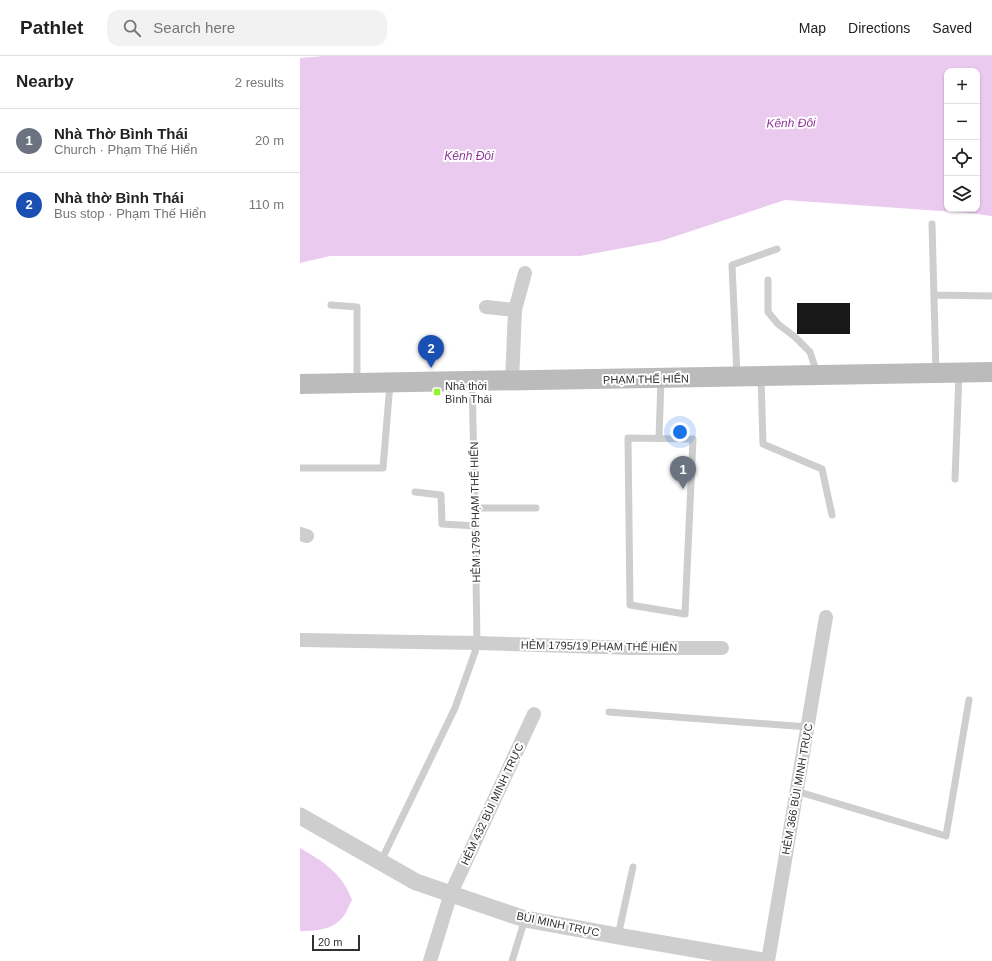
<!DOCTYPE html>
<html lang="en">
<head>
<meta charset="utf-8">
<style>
	:root { --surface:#fff; --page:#f2f2f2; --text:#222; --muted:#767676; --line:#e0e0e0; --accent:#db2777 }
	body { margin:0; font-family:Helvetica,sans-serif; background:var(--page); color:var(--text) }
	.controls { position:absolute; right:12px; top:12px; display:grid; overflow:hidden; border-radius:8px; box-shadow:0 1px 3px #0004 }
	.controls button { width:36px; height:36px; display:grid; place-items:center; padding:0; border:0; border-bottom:1px solid var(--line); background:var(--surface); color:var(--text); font:20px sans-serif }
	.scale { position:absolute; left:12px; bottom:10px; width:48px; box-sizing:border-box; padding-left:4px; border:2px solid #313131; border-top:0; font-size:11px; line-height:14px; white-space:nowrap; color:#313131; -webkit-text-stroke:3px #fff; paint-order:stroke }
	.you { position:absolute; left:380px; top:376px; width:14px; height:14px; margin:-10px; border:3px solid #fff; border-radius:50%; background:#1a73e8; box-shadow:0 0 0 6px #1a73e833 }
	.badge { display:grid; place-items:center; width:26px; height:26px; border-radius:50%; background:var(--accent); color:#fff; font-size:13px; font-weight:700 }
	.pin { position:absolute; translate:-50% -33px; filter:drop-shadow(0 1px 2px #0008) }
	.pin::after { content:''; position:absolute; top:21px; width:14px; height:12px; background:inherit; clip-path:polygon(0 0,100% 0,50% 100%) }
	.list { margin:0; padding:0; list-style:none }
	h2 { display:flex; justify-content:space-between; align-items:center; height:52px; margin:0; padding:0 16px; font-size:17px }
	h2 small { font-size:13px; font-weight:400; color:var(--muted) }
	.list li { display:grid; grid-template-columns:26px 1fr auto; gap:12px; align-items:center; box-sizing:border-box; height:64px; padding:0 16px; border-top:1px solid var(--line) }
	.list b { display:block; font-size:15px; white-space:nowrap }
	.list p { margin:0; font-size:13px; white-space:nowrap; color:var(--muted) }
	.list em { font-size:13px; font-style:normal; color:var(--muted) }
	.icon { flex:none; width:22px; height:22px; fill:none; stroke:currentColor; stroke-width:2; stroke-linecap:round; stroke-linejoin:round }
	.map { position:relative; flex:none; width:692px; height:905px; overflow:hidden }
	header { display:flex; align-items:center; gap:24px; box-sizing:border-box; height:56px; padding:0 20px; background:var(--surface); border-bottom:1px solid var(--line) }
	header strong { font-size:19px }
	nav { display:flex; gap:22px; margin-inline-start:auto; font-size:14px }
	.search { width:280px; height:36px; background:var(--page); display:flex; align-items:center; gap:10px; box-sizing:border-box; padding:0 14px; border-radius:12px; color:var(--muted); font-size:15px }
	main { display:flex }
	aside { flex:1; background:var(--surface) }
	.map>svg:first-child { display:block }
	.water { fill:#ebcaef; fill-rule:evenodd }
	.building { fill:#181818 }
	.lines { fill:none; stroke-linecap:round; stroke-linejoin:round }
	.service { stroke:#cecece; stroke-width:7 }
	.minor { stroke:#cecece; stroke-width:14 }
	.tertiary { stroke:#cecece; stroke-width:17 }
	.secondary { stroke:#bbb; stroke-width:20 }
	.poi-dot { fill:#9bf12b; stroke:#fff; stroke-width:1.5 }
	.labels { text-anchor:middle; stroke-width:4; stroke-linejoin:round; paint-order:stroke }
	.street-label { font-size:11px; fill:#313131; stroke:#fff }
	.poi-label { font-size:11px; fill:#313131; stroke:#fff; text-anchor:start }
	.water-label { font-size:12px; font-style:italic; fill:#90389a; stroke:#fff }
</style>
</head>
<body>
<header>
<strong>Pathlet</strong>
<div class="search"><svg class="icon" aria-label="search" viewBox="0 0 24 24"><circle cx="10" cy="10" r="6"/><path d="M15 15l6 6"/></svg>Search here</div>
<nav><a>Map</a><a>Directions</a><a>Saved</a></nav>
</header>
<main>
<aside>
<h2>Nearby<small>2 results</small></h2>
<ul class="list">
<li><span class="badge" style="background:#6b7280">1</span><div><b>Nhà Thờ Bình Thái</b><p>Church · Phạm Thế Hiển</p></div><em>20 m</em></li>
<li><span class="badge" style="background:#1a4fb4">2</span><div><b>Nhà thờ Bình Thái</b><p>Bus stop · Phạm Thế Hiển</p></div><em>110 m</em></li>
</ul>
</aside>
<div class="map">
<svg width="692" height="905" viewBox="0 0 692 905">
	<rect width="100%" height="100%" fill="#fff"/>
	<!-- water -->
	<path class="water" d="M23,0H692V160L669,157L485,144L361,185L280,200H30L0,207V2ZM647,15H677V153H647Z
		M0,792C24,806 42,817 52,844C49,849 47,856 43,861C33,874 15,875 0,875Z"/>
	<!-- building -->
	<path class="building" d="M497,247H550V278H497Z"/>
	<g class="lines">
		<!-- service -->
		<path class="service" d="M632,168L636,316
			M468,224V256L478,268L495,281L510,296L517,317
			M634,239L692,240
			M31,249L57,251V325
			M437,319L432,209L477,193
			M461,321L463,388L522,413L532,459
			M328,382L393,383L385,558L330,549Z
			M359,382L361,323
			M0,412H83L90,327
			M655,423L659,318
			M115,436L141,439L142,468L176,470
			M175,452H236
			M309,656L508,671
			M496,735L646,780L669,644
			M81,805L155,652L175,596L177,587L175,452L172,325
			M318,880L333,811
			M212,905L225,863"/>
		<!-- minor -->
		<path class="minor" d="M186,251L215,254L212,325
			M215,254L225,217
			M0,478L7,480
			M0,584L177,587L330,592H422
			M130,905L151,837L234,658
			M468,905L526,561"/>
		<!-- tertiary -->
		<path class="tertiary" d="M0,760L116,826L225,863L318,880L464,905"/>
		<!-- secondary -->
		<path class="secondary" d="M0,328L692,316"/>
	</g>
	<!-- markers -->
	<rect class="poi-dot" x="133" y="332" width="8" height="8" rx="2"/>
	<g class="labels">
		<!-- street labels -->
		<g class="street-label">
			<text transform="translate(346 323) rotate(-1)" y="4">PHẠM THẾ HIỂN</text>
			<text transform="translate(175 456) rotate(-91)" y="4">HẺM 1795 PHẠM THẾ HIỂN</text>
			<text transform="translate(299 590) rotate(1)" y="4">HẺM 1795/19 PHẠM THẾ HIỂN</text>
			<text transform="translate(497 733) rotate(-80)" y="4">HẺM 366 BÙI MINH TRỰC</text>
			<text transform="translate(192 748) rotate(-65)" y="4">HẺM 432 BÙI MINH TRỰC</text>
			<text transform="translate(258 868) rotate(12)" y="4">BÙI MINH TRỰC</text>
		</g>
		<!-- poi labels -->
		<g class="poi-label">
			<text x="145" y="334">Nhà thời<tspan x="145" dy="13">Bình Thái</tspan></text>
		</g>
		<!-- water labels -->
		<g class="water-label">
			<text transform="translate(491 67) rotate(-1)" y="4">Kênh Đôi</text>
			<text x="169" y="104">Kênh Đôi</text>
		</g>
	</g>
</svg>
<div class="controls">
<button>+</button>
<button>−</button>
<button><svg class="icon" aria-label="locate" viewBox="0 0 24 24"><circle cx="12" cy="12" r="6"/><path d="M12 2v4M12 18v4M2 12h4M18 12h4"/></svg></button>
<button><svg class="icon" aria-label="layers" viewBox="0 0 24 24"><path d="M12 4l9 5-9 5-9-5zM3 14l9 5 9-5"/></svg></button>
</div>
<div class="scale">20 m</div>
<div class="you"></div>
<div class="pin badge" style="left:383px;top:433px;background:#6b7280">1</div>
<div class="pin badge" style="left:131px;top:312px;background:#1a4fb4">2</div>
</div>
</main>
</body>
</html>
